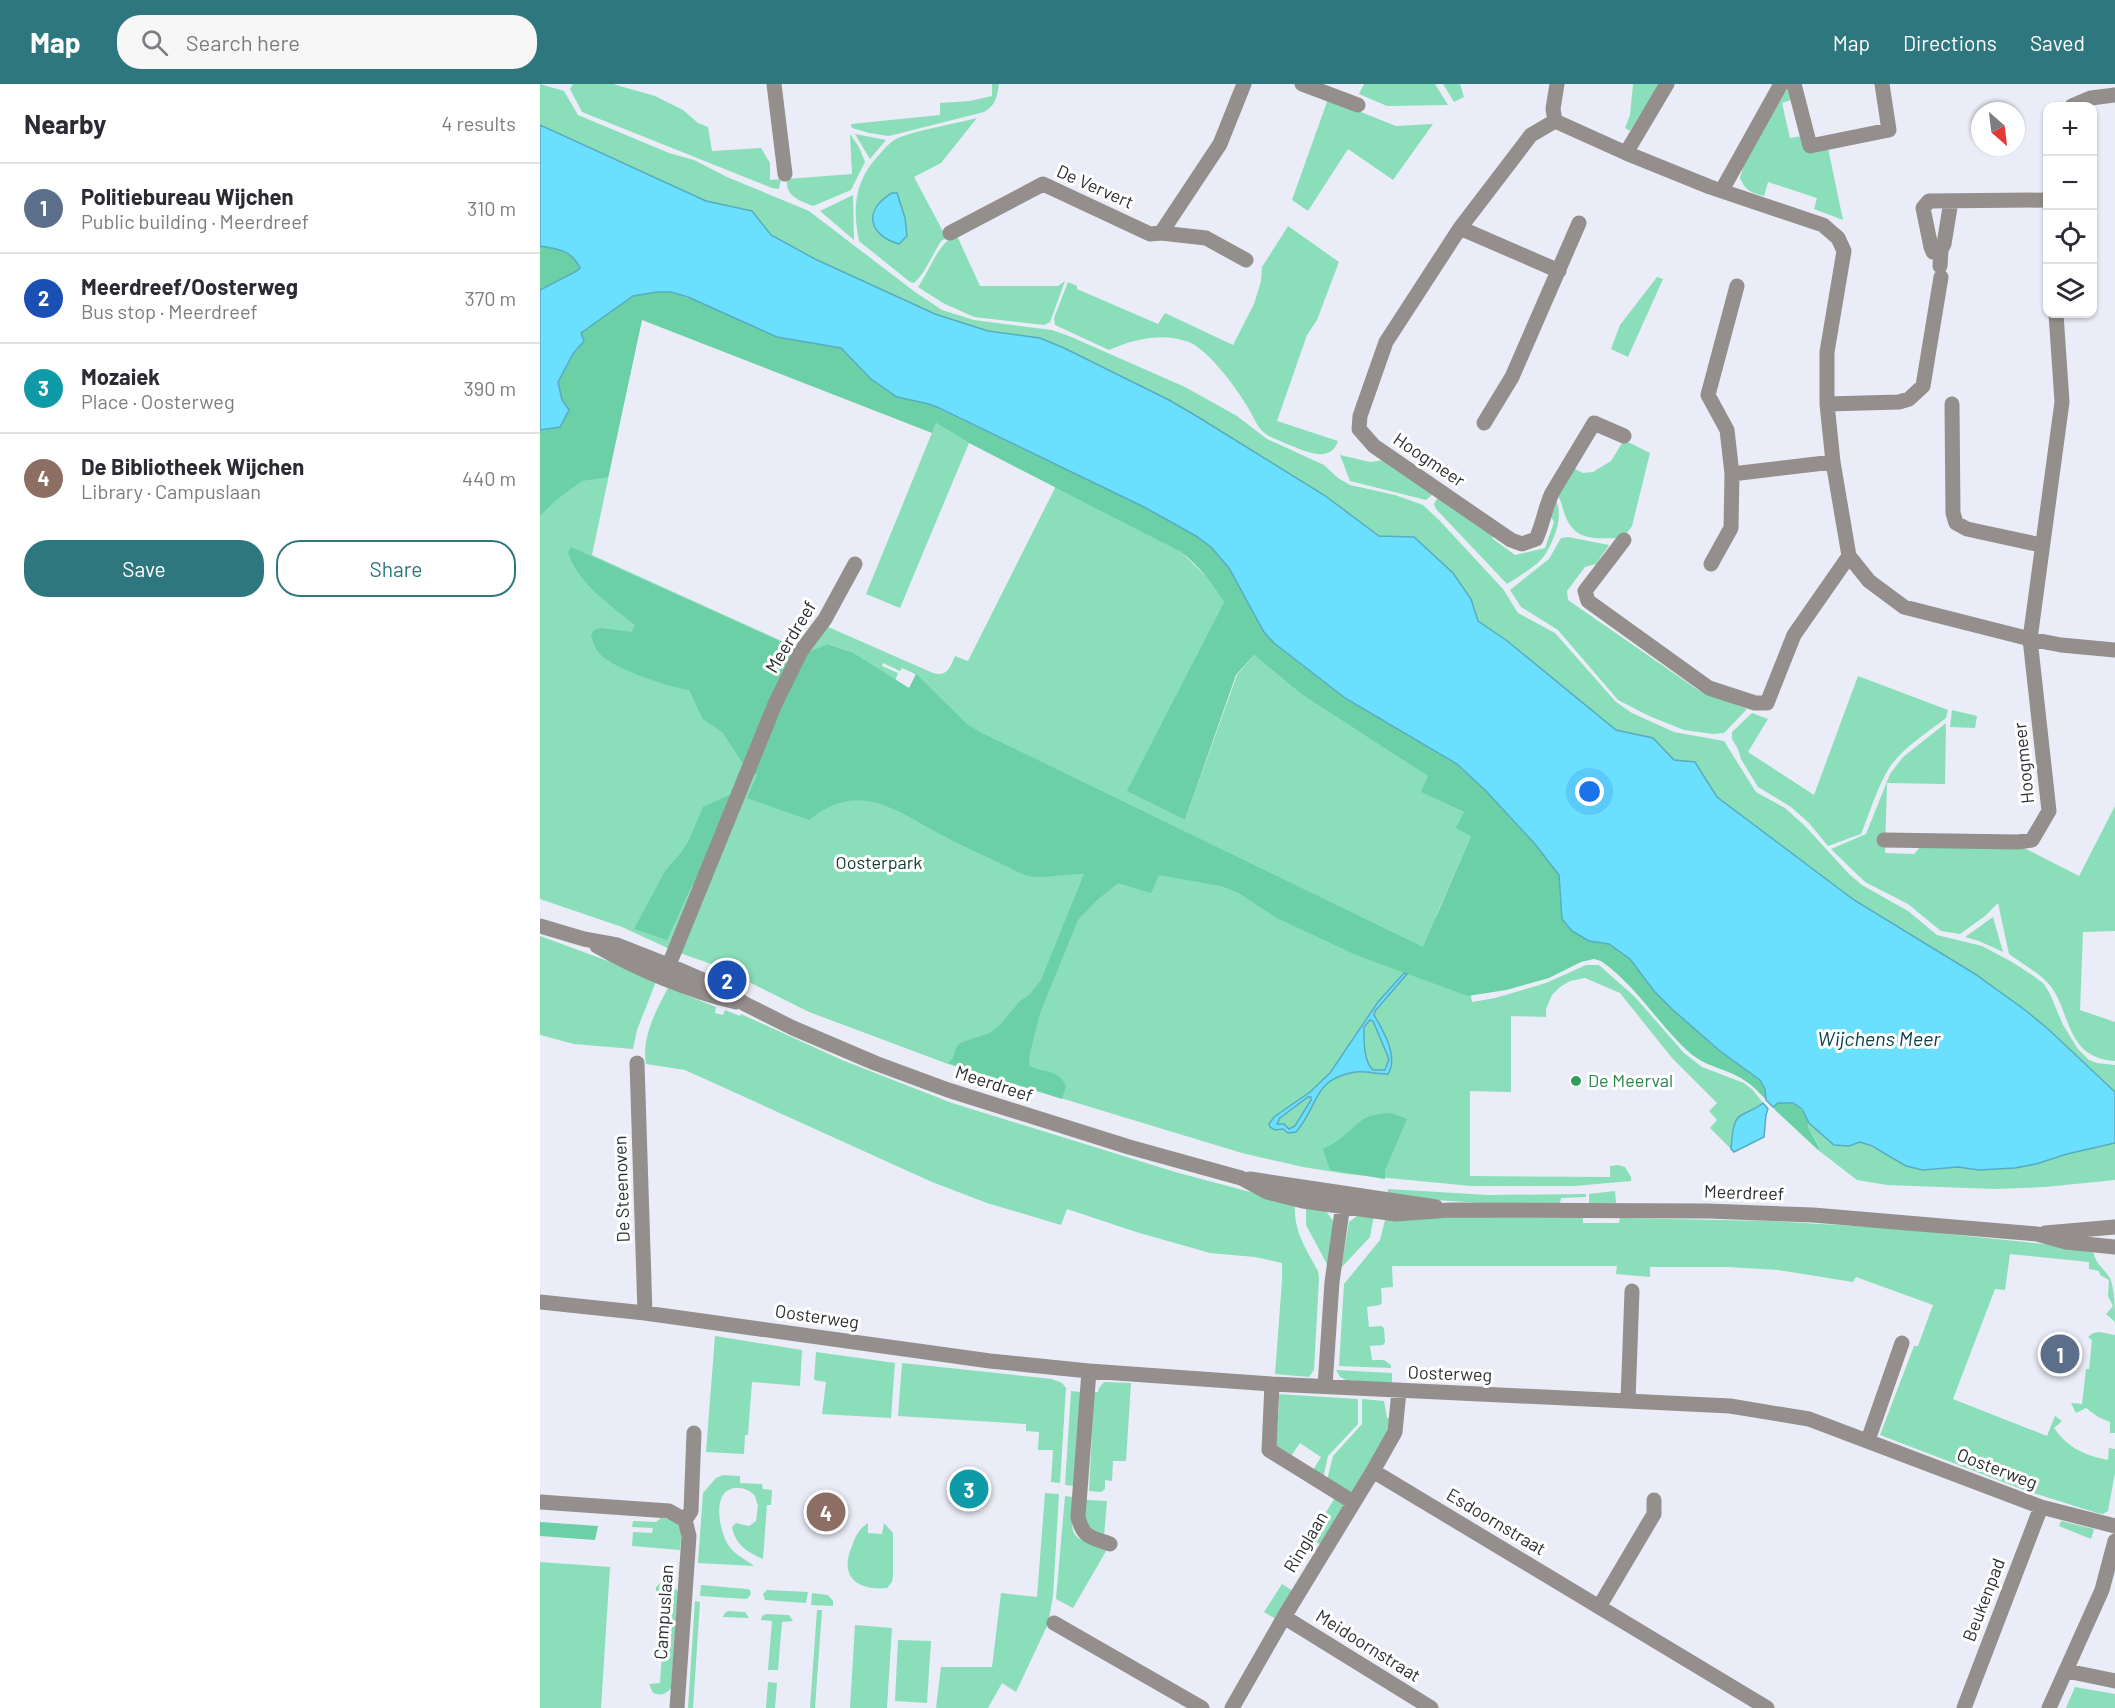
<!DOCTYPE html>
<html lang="en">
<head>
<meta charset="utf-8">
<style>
	:root { --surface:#fff; --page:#f7f7f7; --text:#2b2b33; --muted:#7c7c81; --line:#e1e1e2; --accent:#2e777f }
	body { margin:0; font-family:Barlow,sans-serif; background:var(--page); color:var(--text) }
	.controls { position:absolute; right:18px; top:18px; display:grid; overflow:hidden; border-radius:12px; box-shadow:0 2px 4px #0004 }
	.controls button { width:54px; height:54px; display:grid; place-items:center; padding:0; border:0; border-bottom:2px solid var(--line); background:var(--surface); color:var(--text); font:30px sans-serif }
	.compass { position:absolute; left:1431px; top:18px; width:54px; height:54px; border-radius:50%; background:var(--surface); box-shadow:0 2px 4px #0004; rotate:152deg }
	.you { position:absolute; left:1050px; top:708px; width:21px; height:21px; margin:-15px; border:4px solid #fff; border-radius:50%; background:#1a73e8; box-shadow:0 0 0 9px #1a73e833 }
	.badge { display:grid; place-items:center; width:39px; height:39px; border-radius:50%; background:var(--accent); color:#fff; font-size:20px; font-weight:700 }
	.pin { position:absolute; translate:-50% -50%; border:3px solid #fff; box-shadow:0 2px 6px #0006 }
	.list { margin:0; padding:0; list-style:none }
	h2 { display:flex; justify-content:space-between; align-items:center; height:78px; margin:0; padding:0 24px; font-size:26px }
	h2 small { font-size:20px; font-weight:400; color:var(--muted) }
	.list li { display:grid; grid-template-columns:39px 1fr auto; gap:18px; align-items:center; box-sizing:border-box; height:90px; padding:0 24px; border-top:2px solid var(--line) }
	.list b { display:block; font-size:22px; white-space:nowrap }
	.list p { margin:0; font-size:20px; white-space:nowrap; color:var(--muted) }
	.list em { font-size:20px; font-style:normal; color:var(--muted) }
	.actions { display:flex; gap:12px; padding:18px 24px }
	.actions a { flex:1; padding:14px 0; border:2px solid var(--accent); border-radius:24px; text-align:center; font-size:21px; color:var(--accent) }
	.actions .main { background:var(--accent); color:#fff }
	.icon { flex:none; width:33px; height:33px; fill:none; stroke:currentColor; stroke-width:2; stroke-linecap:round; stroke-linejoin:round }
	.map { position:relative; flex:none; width:1575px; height:1624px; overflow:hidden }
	header { display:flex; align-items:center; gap:36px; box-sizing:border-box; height:84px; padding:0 30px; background:var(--accent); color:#fff }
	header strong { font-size:28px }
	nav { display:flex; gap:33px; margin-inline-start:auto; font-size:21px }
	.search { width:420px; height:54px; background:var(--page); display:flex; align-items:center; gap:15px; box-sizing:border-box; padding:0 21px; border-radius:24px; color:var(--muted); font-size:22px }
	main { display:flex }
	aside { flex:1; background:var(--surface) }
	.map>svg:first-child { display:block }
	.green { fill:#8adeb9; fill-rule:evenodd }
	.forest { fill:#6bd0a6 }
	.water { fill:#6be0fe; stroke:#58abc1; stroke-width:1.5; fill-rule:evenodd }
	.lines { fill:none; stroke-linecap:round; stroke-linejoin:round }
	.minor { stroke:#948f8d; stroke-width:15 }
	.leisure-dot { fill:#2e9e5b; stroke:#fff; stroke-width:2 }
	.labels { text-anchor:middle; stroke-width:6; stroke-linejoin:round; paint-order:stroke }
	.street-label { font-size:18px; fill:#2d2e32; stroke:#fff }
	.park-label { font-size:18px; fill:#0e3b2a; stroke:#fff }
	.leisure-label { font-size:18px; fill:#27864d; stroke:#fff; text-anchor:start }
	.water-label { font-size:20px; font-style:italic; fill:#08404c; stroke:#fff }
</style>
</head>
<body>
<header>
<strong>Map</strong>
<div class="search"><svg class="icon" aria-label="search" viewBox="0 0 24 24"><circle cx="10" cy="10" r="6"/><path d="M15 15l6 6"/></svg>Search here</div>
<nav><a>Map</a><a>Directions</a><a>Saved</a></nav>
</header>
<main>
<aside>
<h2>Nearby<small>4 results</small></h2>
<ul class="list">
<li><span class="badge" style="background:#5c6f8a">1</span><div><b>Politiebureau Wijchen</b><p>Public building · Meerdreef</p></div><em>310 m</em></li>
<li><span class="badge" style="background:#1a4fb4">2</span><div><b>Meerdreef/Oosterweg</b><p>Bus stop · Meerdreef</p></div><em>370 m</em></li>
<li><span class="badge" style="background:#0f9aa8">3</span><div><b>Mozaiek</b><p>Place · Oosterweg</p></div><em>390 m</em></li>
<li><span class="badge" style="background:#8d6e63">4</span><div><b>De Bibliotheek Wijchen</b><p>Library · Campuslaan</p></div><em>440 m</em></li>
</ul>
<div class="actions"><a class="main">Save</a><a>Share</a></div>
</aside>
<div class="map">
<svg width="1575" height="1624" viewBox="0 0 1575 1624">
	<rect width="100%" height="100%" fill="#eaedf7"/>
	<!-- green -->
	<path class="green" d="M0,0L24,7L38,31L129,69L154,76L187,93L269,127L375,208L402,226L434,236L512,246L529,252L645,303L697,332L727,355L784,381L798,394L810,401L855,411L883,421L900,437L963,505L978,529L1015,549L1076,618L1092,629L1134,648L1184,657L1216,708L1245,724L1265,742L1309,790L1322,801L1368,827L1397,851L1442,862L1472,878L1495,893L1504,900L1510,910L1523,941L1538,965L1549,976L1557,979L1575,981V1008L1507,944L1485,926L1435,890L1314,816L1177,713L1155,678L1134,676L1113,654L1076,646L966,556L938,537L931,515L913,489L874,453L840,452L784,411L658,333L629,316L524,264L500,254L448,247L395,230L275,175L231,151L212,127L166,117L0,41Z
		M33,0H73L115,12L143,26L158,39L168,43L172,67L221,64L230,79V96L241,95L239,105L232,104L42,28L30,5Z
		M452,0H459C457,13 456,21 444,28L349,52L329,49L312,44L311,40L400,31V19L430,17L452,12Z
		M824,0H895L908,21L847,22L819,10Z
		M903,0H920L924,13L914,18Z
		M1093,0H1119L1090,47L1085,44L1090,31Z
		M1250,0L1254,15L1242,19L1250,54L1263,52L1288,64L1303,136L1274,125L1277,114L1228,98L1224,112C1211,109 1205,106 1200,94L1205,77Z
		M788,15L856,42L893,40L853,96L808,65L768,127L752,116Z
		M437,34L401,79L374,93L407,155L402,156C392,170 387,187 374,199L370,198L319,157C312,123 315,96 339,71C344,65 349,59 356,55C376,46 414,40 437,34Z
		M310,50L319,63L325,78L311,106L273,122C259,116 245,112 247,95L312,90Z
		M315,50L346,56L330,75Z
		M313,111L314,156L280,127Z
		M748,142L799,178L777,236L767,251L737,337L798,357C790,381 763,366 747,360C739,356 728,353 722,347C715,339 711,327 705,319C695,302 668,266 649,258C622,248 594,255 569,266L515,241L514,234L528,198L537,202V205L618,240L625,229L693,261L714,220L721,197L722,183Z
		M414,152L418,154L440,202H518L525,197L510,238L504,241L434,233L403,219L378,203C390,186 396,163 414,152Z
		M1117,193L1123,195L1088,273L1071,265L1080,241Z
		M102,235L52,471L257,564L286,542L393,589C408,593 410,583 415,572L428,577L516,402L641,468L673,499L684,518L588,707L645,736L697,591L714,571L761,610L889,692L882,708L924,728L931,752L896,832L925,879L932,918L955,914L1006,899L1046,881H1059L1095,913L1144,969L1162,983L1204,999L1213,1006L1223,1019C1216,1024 1208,1027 1201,1032C1192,1037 1192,1056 1191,1065L1170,1044L1177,1036L1169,1027L1177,1019L1132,974L1080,909L1045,894L1030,897L1020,903L1012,911L1006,925V933L971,932V1008L930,1007V1092L1070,1093V1082L1078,1081L1085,1083L1091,1093V1097L1034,1102H931L807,1090L763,1083L702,1069L408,980L269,928L177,882L134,867L82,843L0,815V345L23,316ZM289,560L312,568L355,597L358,589L342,582L343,579L360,587L362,584L375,590L381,597L373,618L267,568Z
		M396,339L429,359L360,524L326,510Z
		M1084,356L1110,369L1092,442L1083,454C1058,454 1035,459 1025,431C1022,423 1022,417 1016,409L1033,384L1043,389L1053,388L1071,377Z
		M800,371L830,378L844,376L893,410L886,416L810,397Z
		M898,413L952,449L953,455L975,471L1005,464L1014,438L1009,429L1015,415C1025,430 1014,458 1004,472C998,481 977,494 967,500L896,425L894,420Z
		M1028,453L1069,461L1056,480L1045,483L1027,507L1028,516L1158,606L1207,625L1184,649L1173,650L1144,646L1109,632L1078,616L1018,546L981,523L970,506L1009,475L1021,454Z
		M1318,592L1408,626L1406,634C1387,649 1362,664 1349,684C1337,704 1330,728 1321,750L1288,762L1269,739L1251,723L1218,703L1201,675L1198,665L1192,655V648L1212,629L1228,635L1208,668L1274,711Z
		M1412,626L1437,632L1435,644L1410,643Z
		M1406,639L1405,700L1347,699L1345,769L1374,770L1382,761L1484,764L1539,792L1575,722V847L1543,848L1540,926L1575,938V977C1523,974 1532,924 1507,898C1496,887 1481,879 1469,870L1458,819L1445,832L1420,850L1401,847L1368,820L1325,798L1291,765L1326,750L1350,690L1363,673Z
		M1453,833L1463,868L1439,857L1425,853Z
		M0,852L117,895L97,946L93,965L34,960L0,951Z
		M128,904L176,923L175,929L183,931L185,926L200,932L201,930L302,976L412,1019L635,1088L755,1120C753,1146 766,1165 778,1187L779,1194L774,1286L769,1293L735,1290L742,1197V1179L715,1173L670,1169L596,1148L527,1125L521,1141L447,1119L392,1098L145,986L106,980C101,955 116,926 128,904Z
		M1269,1039C1287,1055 1295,1068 1320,1058L1383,1086L1418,1083L1439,1086L1475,1084L1496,1080L1527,1070L1575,1059V1096L1505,1103L1455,1105L1347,1101L1317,1096L1278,1066L1279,1062L1268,1043Z
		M848,1105L948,1111L1046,1110V1113L1021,1114L1020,1119H941L847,1113Z
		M1075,1107L1076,1119H1049V1110Z
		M766,1121L785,1126L794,1138L788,1182L766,1141Z
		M834,1131L830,1153L801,1184L809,1138L817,1132Z
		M846,1132L1043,1134V1139H1079L1080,1134L1230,1137L1350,1144L1553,1165C1554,1179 1563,1183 1570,1194C1575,1207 1575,1223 1575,1238L1566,1230L1573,1222L1568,1212L1569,1196L1560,1191L1559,1187L1549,1185V1178L1470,1170L1465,1206L1455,1205L1413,1315L1507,1352L1515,1332L1522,1337L1514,1344C1528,1364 1544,1371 1568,1376L1569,1364L1575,1365V1389L1568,1427L1563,1430L1557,1429L1484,1406L1340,1351L1374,1262H1378L1393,1221L1316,1193L1313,1198L1238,1186L1188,1183H1110V1193L1076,1190L1077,1182H852L853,1203L841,1204L842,1219L840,1221L827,1223L829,1243L841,1242L844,1244L845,1258L843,1261L830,1262L832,1276H844L851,1281V1284L799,1282L804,1200L840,1156Z
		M1559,1248L1575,1251V1349H1570V1338L1558,1333L1546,1324L1536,1329L1531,1319L1542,1320L1546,1285H1549L1552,1256L1548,1253L1553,1249Z
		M175,1252L262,1266L260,1302L212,1298L208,1351H205L204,1370L166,1368Z
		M276,1268L355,1279L351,1334L282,1330L286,1298L274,1296Z
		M362,1279L512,1295L522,1299L526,1304L520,1399L511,1398L513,1366H498L499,1348L486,1347V1340L358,1332Z
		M796,1286L852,1289V1300L806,1296L800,1293Z
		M564,1298L591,1299L586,1377H573L572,1397L565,1396V1405L561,1408L549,1407L554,1308H558L559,1304Z
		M531,1307L541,1308L535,1402L525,1401Z
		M737,1310L818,1315V1340L788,1372L783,1395L773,1386L781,1373L760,1359L749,1375L736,1365L739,1319Z
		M822,1315L844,1317L847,1334H851L847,1349L811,1410L787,1396L793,1372L822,1340Z
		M183,1391L200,1392V1399L222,1400L223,1405L232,1406L231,1421H227L223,1475C208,1469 195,1460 192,1443L196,1439L209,1442L216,1437L218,1422L215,1412C211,1407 205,1404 198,1404C170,1403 179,1448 189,1462C196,1472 207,1476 214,1482L158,1479L163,1409L176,1394Z
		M505,1409L519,1410L513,1512L508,1540L476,1608L462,1599L448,1624H396L401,1583H452L461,1509L497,1513Z
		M525,1412L533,1413C531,1452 527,1456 569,1462L533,1524L516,1515Z
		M796,1412L806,1418L781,1461L770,1454Z
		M546,1416L567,1417L564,1453L554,1450L545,1436Z
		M121,1434C144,1436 142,1447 140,1466L92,1462L93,1448L112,1449L113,1444L92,1443L93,1437L116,1438Z
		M1521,1437L1554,1445L1551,1455L1519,1442Z
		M328,1439V1449L342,1450L344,1439L353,1449V1492L352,1498L347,1504C316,1507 299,1492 312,1462C316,1451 319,1445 328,1439Z
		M0,1478L70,1483L61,1624H0Z
		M121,1499H131L138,1508L131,1604C127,1610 120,1612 113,1609L109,1600L120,1599L126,1509L116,1508V1503Z
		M742,1500L753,1507L736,1535L724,1528Z
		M161,1501L207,1505L210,1506L211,1510L207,1515L160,1512Z
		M227,1506L268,1508L266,1519L225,1516L223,1510Z
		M272,1509L288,1511L293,1517V1522L271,1521Z
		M155,1517L160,1518L153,1624H148Z
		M277,1526H282L275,1624H270Z
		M188,1527L205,1528L209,1534L183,1533L185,1529Z
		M226,1530L249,1531L253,1537L242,1538L238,1586H228L232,1537L221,1536L222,1532Z
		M315,1541L352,1544L347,1624H310Z
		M358,1556L391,1557L387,1619L355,1617Z
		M228,1598L237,1599L235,1624H226Z
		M1535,1603L1575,1610V1624H1526Z"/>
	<!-- forest -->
	<path class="forest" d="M0,162C19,165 31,166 40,184L37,187L0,206Z
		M105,208H131L287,262L301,264L331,295L357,313L389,320L604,423L656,452L671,463L689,484L724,548L734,559L805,614L917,680L946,707L995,760L1020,792L1022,835L1049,857L1069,860L1090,875L1114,907L1132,925L1180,967L1220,996L1225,1005L1226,1016C1217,1006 1209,998 1197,992C1182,984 1166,982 1151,970C1119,942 1097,902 1061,877L1054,875L1041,878L1009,894L966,906L928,912L816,871L737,834L697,808L681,802L619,791L611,809L578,799L556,817L538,836L500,929L489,973L490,982C503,989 519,985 526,1002L522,1015L408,979L413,974L416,964L420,959L450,949L459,942L480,917L490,910L501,896L544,790C529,789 503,795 489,792C480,790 469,783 460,779C439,769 418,760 398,749C352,724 318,697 269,736L207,714L217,691L212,689L265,569L288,560L312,568L369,604L376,590L428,641L442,649L883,863L931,752L916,744L924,728L881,708L888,692L761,610L714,571L696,591L645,736L587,707L684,518C672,498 659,482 641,468L429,359L396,339L392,349L102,236L68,393L42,397L16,416L0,432V346L5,347L29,326L22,316L18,298L33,270L38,266L41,249L93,212Z
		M31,463L257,565L205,683L183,649L163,635L149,606C126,602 75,586 59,569C55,565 53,557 51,552L54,546L61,544L92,548L95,541C70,521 39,500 28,469Z
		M194,709L156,803L152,801L127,856L94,845L125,787L141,769L149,756L163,723Z
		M1238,1019C1258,1017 1261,1023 1269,1039L1268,1043L1279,1063L1278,1066L1236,1027L1233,1023Z
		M850,1029L867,1035L845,1086V1095L790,1086L783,1065C789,1062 795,1059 800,1055C822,1038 819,1031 850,1029Z
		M0,1438L58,1442L55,1456L0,1452Z"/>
	<!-- water -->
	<path class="water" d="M0,41L166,117L212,127L231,151L275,175L395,230L448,247L500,254L524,264L629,316L658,333L784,411L839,452L874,453L913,489L931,515L938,537L966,556L1076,646L1113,654L1134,676L1155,678L1177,713L1314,816L1435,890L1485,926L1507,944L1575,1008V1059L1527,1070L1496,1080L1475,1084L1439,1086L1418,1083L1383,1086L1366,1082L1332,1062L1320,1058L1309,1062L1294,1061L1269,1039L1262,1025L1253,1019H1238L1233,1023L1226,1016L1225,1005L1220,996L1180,967L1132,925L1114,907L1090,875L1069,860L1049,857L1032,847L1022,835L1019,791L995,760L946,707L917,680L805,614L734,559L724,548L689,484L671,463L656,452L604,423L399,324L389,320L357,313L331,295L301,264L237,253L148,213L131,208H117L93,212L41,249L44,257L33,270L18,298L22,316L29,326L20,343L0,346V206L37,187L40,184C31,166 19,165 0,162Z
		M352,109H357L365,134L367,152L359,160C328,151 323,126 352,109Z
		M864,889L867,890L835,927L834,931C843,946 859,973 848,990C837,990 826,987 815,988C772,995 779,1022 756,1048L748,1049L743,1045L735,1046L730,1043L729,1040L734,1033L770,1008L790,989L838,918ZM830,936L833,937L849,975L845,986H833C823,976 824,956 824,943ZM768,1013H771V1016L755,1042L749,1045L744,1040H737L740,1034Z
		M1223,1019L1228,1025L1226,1031L1224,1053L1194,1068L1191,1065C1192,1056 1192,1037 1200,1032C1208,1027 1216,1025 1223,1019Z"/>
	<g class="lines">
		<!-- minor -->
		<path class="minor" d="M234,0L245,90
			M762,0L818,21
			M1254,0L1270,62L1349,46L1342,0
			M1532,22L1551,14L1575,11
			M1015,37L1086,69L1170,103L1283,141L1298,154L1304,167L1287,268V320L1293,378L1309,472L1329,497L1364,523L1490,555L1521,561L1575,566
			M1015,37L991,51L920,144L846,258L820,332L819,345L834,362L971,456L982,460L996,455C1003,440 1005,424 1012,409L1054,339L1084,352
			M1015,37L1013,25L1017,0
			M1086,69L1127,0
			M1182,106L1241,0
			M920,144L1019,187
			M410,149L503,100L610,150L621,149L680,60L704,0
			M621,149L666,154L706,176
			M1401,166L1404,160L1411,117
			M1400,182L1401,166L1393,168L1391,163L1383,124L1389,117L1508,116
			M1287,320L1359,318L1369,315L1383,302L1401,193
			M1412,320L1413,429L1416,439L1427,445L1501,461
			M944,339L972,293L1039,139
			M1192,390L1293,378
			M1084,456L1045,507L1048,517L1169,604L1215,619H1227L1254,551L1309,472
			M1171,480L1191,444L1192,390L1187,346L1168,311L1197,202
			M1344,756L1478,758L1492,756L1509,727L1490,555L1522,318L1516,230
			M0,842L44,855L77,861L128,881L181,904L205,920L253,944L335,979L408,1006L589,1063L701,1094L727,1108L763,1117L856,1130L910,1126L1168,1127L1273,1131L1497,1150L1526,1158L1575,1163
			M57,862C97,885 151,908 196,918
			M124,893L235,620L261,567L285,535L315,480
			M97,979L105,1229
			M710,1095L896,1123
			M1505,1149L1575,1143
			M0,1218L105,1229L450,1277L549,1287L732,1300L1190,1322L1269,1335L1501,1423L1575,1442
			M549,1287L538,1433C543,1454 551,1453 570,1460
			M732,1300L729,1366L813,1418
			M785,1302L792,1198L804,1113
			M1088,1317L1092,1207
			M1328,1356L1362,1259
			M833,1387L1227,1624
			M0,1418L129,1427L145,1436L149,1452L137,1624
			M145,1436L151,1427L154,1349
			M1059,1523L1114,1430V1416
			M744,1533L891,1624
			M514,1539L662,1624
			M1527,1587L1575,1597
			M692,1624L744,1533L833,1387L855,1348L859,1307
			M1424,1624L1501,1423
			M1509,1624L1562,1506L1575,1457"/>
	</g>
	<!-- markers -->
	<circle class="leisure-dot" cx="1036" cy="997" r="6"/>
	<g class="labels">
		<!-- street labels -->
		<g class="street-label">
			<text transform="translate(555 103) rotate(24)" y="6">De Ververt</text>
			<text transform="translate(889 376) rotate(34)" y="6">Hoogmeer</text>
			<text transform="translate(251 553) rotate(-59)" y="6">Meerdreef</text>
			<text transform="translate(1484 679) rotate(-96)" y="6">Hoogmeer</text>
			<text transform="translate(454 1000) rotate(18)" y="6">Meerdreef</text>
			<text transform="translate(82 1105) rotate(-92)" y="6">De Steenoven</text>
			<text transform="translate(1204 1109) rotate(2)" y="6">Meerdreef</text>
			<text transform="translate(277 1233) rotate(8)" y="6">Oosterweg</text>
			<text transform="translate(910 1290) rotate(2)" y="6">Oosterweg</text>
			<text transform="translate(1457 1385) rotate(21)" y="6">Oosterweg</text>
			<text transform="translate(956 1438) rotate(31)" y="6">Esdoornstraat</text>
			<text transform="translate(766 1458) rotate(-59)" y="6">Ringlaan</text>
			<text transform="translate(1444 1516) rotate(-69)" y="6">Beukenpad</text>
			<text transform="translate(124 1528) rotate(-86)" y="6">Campuslaan</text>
			<text transform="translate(828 1562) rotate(32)" y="6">Meidoornstraat</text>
		</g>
		<!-- park labels -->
		<g class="park-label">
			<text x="339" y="785">Oosterpark</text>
		</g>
		<!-- leisure labels -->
		<g class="leisure-label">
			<text x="1048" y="1003">De Meerval</text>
		</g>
		<!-- water labels -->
		<g class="water-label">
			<text x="1339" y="962">Wijchens Meer</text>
		</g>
	</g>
</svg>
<div class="controls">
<button>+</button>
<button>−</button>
<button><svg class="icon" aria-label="locate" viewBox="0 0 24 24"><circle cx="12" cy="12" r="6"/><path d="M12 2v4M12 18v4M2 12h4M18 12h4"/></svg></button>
<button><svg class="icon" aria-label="layers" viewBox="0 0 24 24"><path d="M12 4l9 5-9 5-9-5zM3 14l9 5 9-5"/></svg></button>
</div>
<svg class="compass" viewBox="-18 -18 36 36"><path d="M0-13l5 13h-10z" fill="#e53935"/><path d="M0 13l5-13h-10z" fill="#7c7c81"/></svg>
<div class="you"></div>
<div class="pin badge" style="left:1520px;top:1270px;background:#5c6f8a">1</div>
<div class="pin badge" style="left:187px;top:896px;background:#1a4fb4">2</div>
<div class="pin badge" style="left:429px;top:1405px;background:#0f9aa8">3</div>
<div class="pin badge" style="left:286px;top:1428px;background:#8d6e63">4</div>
</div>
</main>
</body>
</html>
